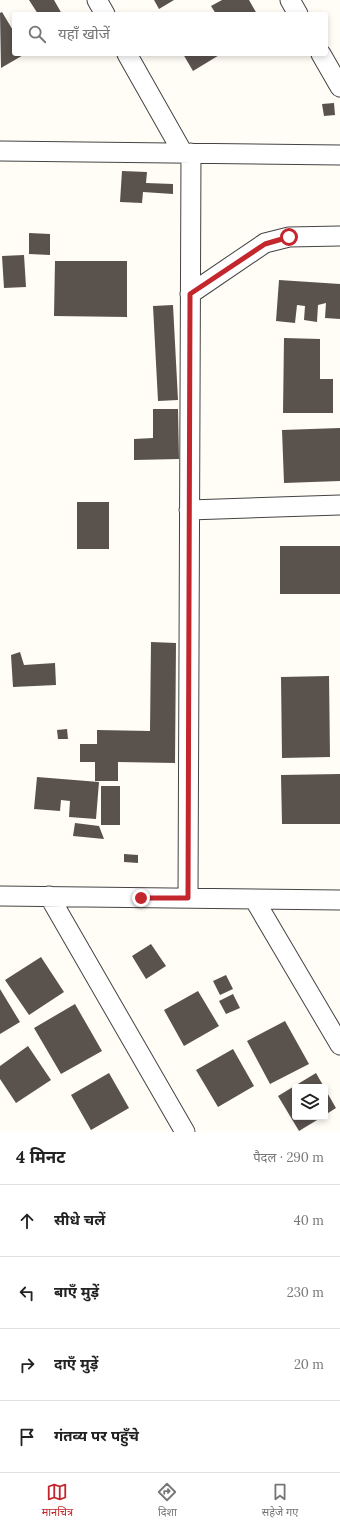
<!DOCTYPE html>
<html lang="hi">
<head>
<meta charset="utf-8">
<style>
	:root { --surface:#fff; --page:#f6f6f6; --text:#222; --muted:#767676; --line:#e0e0e0; --accent:#c4262e }
	body { margin:0; font-family:Lora,"Noto Sans Devanagari",serif; background:var(--page); color:var(--text) }
	.controls { position:absolute; right:12px; bottom:12px; display:grid; overflow:hidden; border-radius:4px; box-shadow:0 2px 6px #0003 }
	.controls button { width:36px; height:36px; display:grid; place-items:center; padding:0; border:0; border-bottom:1px solid var(--line); background:var(--surface); color:var(--text); font:20px sans-serif }
	.stop { position:absolute; width:12px; height:12px; margin:-9px; border:3px solid #c4262e; border-radius:50%; background:#fff }
	.stop.end { background:#c4262e; border-color:#fff; box-shadow:0 1px 4px #0008 }
	.list { margin:0; padding:0; list-style:none }
	h2 { display:flex; justify-content:space-between; align-items:center; height:52px; margin:0; padding:0 16px; font-size:17px }
	h2 small { font-size:13px; font-weight:400; color:var(--muted) }
	.list li { display:grid; grid-template-columns:26px 1fr auto; gap:12px; align-items:center; box-sizing:border-box; height:72px; padding:0 16px; border-top:1px solid var(--line) }
	.list b { display:block; font-size:15px; white-space:nowrap }
	.list em { font-size:13px; font-style:normal; color:var(--muted) }
	.icon { flex:none; width:22px; height:22px; fill:none; stroke:currentColor; stroke-width:2; stroke-linecap:round; stroke-linejoin:round }
	.map { position:relative; flex:none; width:340px; height:1132px; overflow:hidden }
	.search { position:absolute; background:var(--surface); box-shadow:0 2px 6px #0003; left:12px; right:12px; top:12px; height:44px; display:flex; align-items:center; gap:10px; box-sizing:border-box; padding:0 14px; border-radius:4px; color:var(--muted); font-size:15px }
	.sheet { height:340px; background:var(--surface) }
	nav { display:flex; justify-content:space-around; align-items:center; box-sizing:border-box; height:56px; border-top:1px solid var(--line); background:var(--surface); font-size:11px; color:var(--muted) }
	nav a { display:grid; justify-items:center; gap:2px }
	nav .on { color:var(--accent) }
	.map>svg:first-child { display:block }
	.building { fill:#5a524d }
	.lines { fill:none; stroke-linecap:round; stroke-linejoin:round }
	.minor-casing { stroke:#444; stroke-width:21 }
	.minor { stroke:#fff; stroke-width:19 }
	.route { stroke:#c4262e; stroke-width:5 }
</style>
</head>
<body>
<div class="map">
<svg width="340" height="1132" viewBox="0 0 340 1132">
	<rect width="100%" height="100%" fill="#fffdf5"/>
	<!-- building -->
	<path class="building" d="M29,0H54L62,14H38Z
		M154,0H174L159,9Z
		M222,0H249L257,14H216L211,6Z
		M2,12L14,32V54H25L1,68L0,13Z
		M183,54H221L193,71Z
		M334,103L335,115L324,116L322,104Z
		M122,171L147,172L146,183L173,184V194L143,192L142,203L120,202Z
		M29,233L50,234V255L29,254Z
		M24,255L26,287L4,288L2,256Z
		M55,261H127V317L54,316Z
		M279,280L340,284V319L325,318L326,303L318,305L317,322L304,320L305,306L297,305L295,323L276,321Z
		M173,305L178,400L158,401L153,306Z
		M284,338L320,339V379H333V413H283Z
		M153,409H178L179,459L134,460V439L153,438Z
		M340,428V481L284,483L282,430Z
		M77,502H109V549H77Z
		M280,546H340V594H280Z
		M151,642L176,643L175,763L118,762V781H95V762H80V744H97V730L150,731Z
		M20,652L24,665L55,663L56,685L13,687L11,655Z
		M329,676L330,757L282,758L281,677Z
		M67,729L68,739H58L57,730Z
		M340,774V824H282L281,775Z
		M37,777L99,782L96,819L69,817L70,801L61,800L60,811L34,809Z
		M101,786H120V825H101Z
		M75,823L99,826L104,839L73,836Z
		M124,854L138,855V863L124,862Z
		M151,944L166,966L146,979L132,956Z
		M41,957L64,992L29,1015L5,980Z
		M226,975L233,989L220,995L213,981Z
		M0,989L20,1022L0,1034Z
		M198,991L219,1026L184,1046L164,1010Z
		M233,994L240,1008L226,1014L219,1001Z
		M75,1004L102,1051L61,1074L34,1028Z
		M285,1021L309,1064L270,1084L247,1041Z
		M28,1046L51,1080L16,1103L0,1079V1066Z
		M233,1049L254,1086L218,1107L196,1070Z
		M109,1073L129,1108L91,1130L71,1095Z
		M316,1073L324,1087H295V1117H322L299,1131L278,1096Z
		M325,1089L336,1108L325,1115Z"/>
	<g class="lines">
		<defs>
			<path id="minor" d="M97,0L105,14
				M290,0L298,14
				M127,54L183,153
				M321,54L340,87
				M0,151L340,155
				M190,294L265,243L289,237L340,236
				M189,510L340,505
				M0,896L340,900
				M49,896L185,1132
				M188,898L191,153
				M254,899L340,1045"/>
		</defs>
		<!-- minor casing -->
		<use href="#minor" class="minor-casing"/>
		<!-- minor -->
		<use href="#minor" class="minor"/>
	</g>
	<g class="lines">
		<!-- route -->
		<path class="route" d="M141,898H188L190,294L265,244L289,237"/>
	</g>
</svg>
<div class="controls">
<button><svg class="icon" aria-label="layers" viewBox="0 0 24 24"><path d="M12 4l9 5-9 5-9-5zM3 14l9 5 9-5"/></svg></button>
</div>
<div class="stop" style="left:289px;top:237px"></div>
<div class="stop end" style="left:141px;top:898px"></div>
<div class="search"><svg class="icon" aria-label="search" viewBox="0 0 24 24"><circle cx="10" cy="10" r="6"/><path d="M15 15l6 6"/></svg>यहाँ खोजें</div>
</div>
<section class="sheet">
<h2>4 मिनट<small>पैदल · 290 m</small></h2>
<ul class="list">
<li><svg class="icon" aria-label="ahead" viewBox="0 0 24 24"><path d="M12 20V5M6 11l6-6 6 6"/></svg><div><b>सीधे चलें</b></div><em>40 m</em></li>
<li><svg class="icon" aria-label="left" viewBox="0 0 24 24"><path d="M17 20v-9H6M10 6l-5 5 5 5"/></svg><div><b>बाएँ मुड़ें</b></div><em>230 m</em></li>
<li><svg class="icon" aria-label="right" viewBox="0 0 24 24"><path d="M7 20v-9h11M14 6l5 5-5 5"/></svg><div><b>दाएँ मुड़ें</b></div><em>20 m</em></li>
<li><svg class="icon" aria-label="arrive" viewBox="0 0 24 24"><path d="M6 21V4h12l-3 4 3 4H6"/></svg><div><b>गंतव्य पर पहुँचे</b></div></li>
</ul>
</section>
<nav>
<a class="on"><svg class="icon" aria-label="map" viewBox="0 0 24 24"><path d="M3 6l6-2 6 2 6-2v14l-6 2-6-2-6 2zM9 4v14M15 6v14"/></svg>मानचित्र</a>
<a><svg class="icon" aria-label="directions" viewBox="0 0 24 24"><path d="M12 3l9 9-9 9-9-9zM9 14v-3h6M13 9l2 2-2 2"/></svg>दिशा</a>
<a><svg class="icon" aria-label="saved" viewBox="0 0 24 24"><path d="M7 4h10v16l-5-4-5 4z"/></svg>सहेजे गए</a>
</nav>
</body>
</html>
